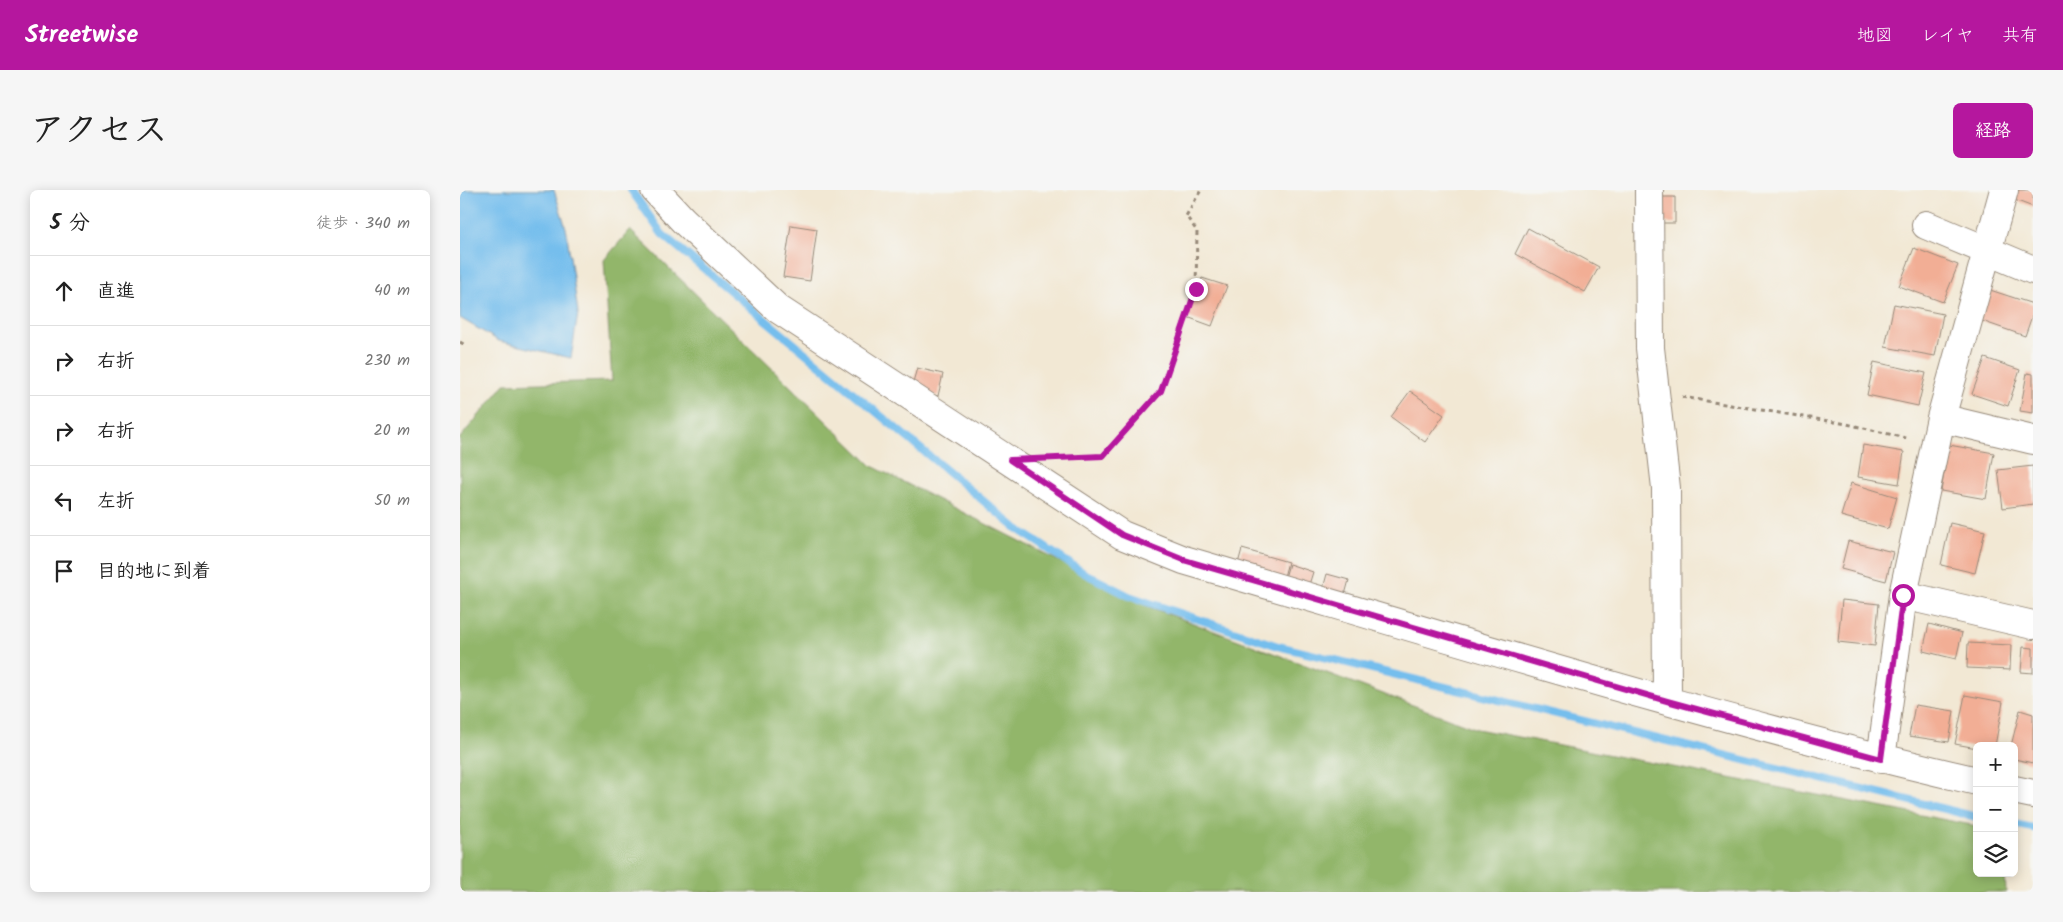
<!DOCTYPE html>
<html lang="ja">
<head>
<meta charset="utf-8">
<style>
	:root { --surface:#fff; --page:#f6f6f6; --text:#222; --muted:#767676; --line:#e0e0e0; --accent:#b5179e }
	body { margin:0; font-family:Kalam,"Klee One",sans-serif; background:var(--page); color:var(--text) }
	.controls { position:absolute; right:15px; bottom:15px; display:grid; overflow:hidden; border-radius:8px; box-shadow:0 2px 12px #0003 }
	.controls button { width:45px; height:45px; display:grid; place-items:center; padding:0; border:0; border-bottom:1px solid var(--line); background:var(--surface); color:var(--text); font:25px sans-serif }
	.stop { position:absolute; width:15px; height:15px; margin:-11px; border:4px solid #b5179e; border-radius:50%; background:#fff }
	.stop.end { background:#b5179e; border-color:#fff; box-shadow:0 1px 5px #0008 }
	.list { margin:0; padding:0; list-style:none }
	h2 { display:flex; justify-content:space-between; align-items:center; height:65px; margin:0; padding:0 20px; font-size:21px }
	h2 small { font-size:16px; font-weight:400; color:var(--muted) }
	.list li { display:grid; grid-template-columns:32px 1fr auto; gap:15px; align-items:center; box-sizing:border-box; height:70px; padding:0 20px; border-top:1px solid var(--line) }
	.list b { display:block; font-size:19px; white-space:nowrap }
	.list em { font-size:16px; font-style:normal; color:var(--muted) }
	.icon { flex:none; width:28px; height:28px; fill:none; stroke:currentColor; stroke-width:2; stroke-linecap:round; stroke-linejoin:round }
	.map { position:relative; flex:none; width:1573px; height:702px; overflow:hidden; border-radius:8px }
	header { display:flex; align-items:center; gap:30px; box-sizing:border-box; height:70px; padding:0 25px; background:var(--accent); color:#fff }
	header strong { font-size:24px }
	nav { display:flex; gap:28px; margin-inline-start:auto; font-size:18px }
	.intro { display:flex; align-items:center; justify-content:space-between; box-sizing:border-box; height:120px; padding:0 30px }
	h1 { margin:0; font-size:35px }
	.button { padding:12px 22px; border-radius:8px; background:var(--accent); color:#fff; font-size:18px; font-weight:700 }
	main { display:flex; gap:30px; padding:0 30px }
	aside { flex:1; background:var(--surface); border-radius:8px; box-shadow:0 2px 12px #0003 }
	.map>svg:first-child { display:block }
	.forest { fill:#92b66b; stroke:#667044 }
	.water { fill:#74beed; stroke:#587486 }
	.lines { fill:none; stroke-linecap:round; stroke-linejoin:round }
	.stream { stroke:#74beed; stroke-width:8 }
	.building { fill:#f2ae95 }
	.minor-casing { stroke:#968979; stroke-width:30 }
	.path { stroke:#968979; stroke-width:3; stroke-dasharray:4 4; stroke-linecap:butt }
	.minor { stroke:#fff; stroke-width:28 }
	.route { stroke:#b5179e; stroke-width:6 }
</style>
</head>
<body>
<header>
<strong>Streetwise</strong>
<nav><a>地図</a><a>レイヤ</a><a>共有</a></nav>
</header>
<div class="intro"><h1>アクセス</h1><a class="button">経路</a></div>
<main>
<aside>
<h2>5 分<small>徒歩 · 340 m</small></h2>
<ul class="list">
<li><svg class="icon" aria-label="ahead" viewBox="0 0 24 24"><path d="M12 20V5M6 11l6-6 6 6"/></svg><div><b>直進</b></div><em>40 m</em></li>
<li><svg class="icon" aria-label="right" viewBox="0 0 24 24"><path d="M7 20v-9h11M14 6l5 5-5 5"/></svg><div><b>右折</b></div><em>230 m</em></li>
<li><svg class="icon" aria-label="right" viewBox="0 0 24 24"><path d="M7 20v-9h11M14 6l5 5-5 5"/></svg><div><b>右折</b></div><em>20 m</em></li>
<li><svg class="icon" aria-label="left" viewBox="0 0 24 24"><path d="M17 20v-9H6M10 6l-5 5 5 5"/></svg><div><b>左折</b></div><em>50 m</em></li>
<li><svg class="icon" aria-label="arrive" viewBox="0 0 24 24"><path d="M6 21V4h12l-3 4 3 4H6"/></svg><div><b>目的地に到着</b></div></li>
</ul>
</aside>
<div class="map">
<svg width="1573" height="702" viewBox="0 0 1573 702">
	<rect width="100%" height="100%" fill="#f6f6f2"/>
	<filter id="ink" filterUnits="userSpaceOnUse"><feTurbulence type="fractalNoise" baseFrequency=".02" numOctaves="2"/><feDisplacementMap in="SourceGraphic" scale="10" xChannelSelector="R" yChannelSelector="G"/><feConvolveMatrix kernelMatrix="1 2 1 2 8 2 1 2 1" color-interpolation-filters="sRGB"/></filter>
	<filter id="wash" filterUnits="userSpaceOnUse"><feTurbulence type="fractalNoise" baseFrequency=".0096" numOctaves="4" result="noise"/><feDisplacementMap in="SourceGraphic" scale="20" xChannelSelector="R" yChannelSelector="G"/><feGaussianBlur stdDeviation="1.12" result="paint"/><feColorMatrix in="noise" values="0 0 0 0 0 0 0 0 0 0 0 0 0 0 0 0 0 1.4 0 .05"/><feComposite in="paint" operator="in"/></filter>
	<g filter="url(#wash)">
		<rect width="100%" height="100%" fill="#f2e8d4"/>
		<!-- forest -->
		<path class="forest" d="M170,40L412,276L687,416L1017,539L1517,636V683H1545L1546,702H0V248L45,194L152,191L144,70Z"/>
		<!-- water -->
		<path class="water" d="M0,0H94L106,38L118,123L111,168L39,151L0,128Z"/>
		<g class="lines">
			<!-- stream -->
			<path class="stream" d="M171,0L202,44L556,338L624,383L669,406L818,456L1517,627
				M1554,634L1573,638"/>
		</g>
		<g id="blocks">
			<!-- building -->
			<path class="building" d="M1555,0H1573V17L1552,9Z
				M1192,7H1215V33H1192Z
				M331,35L357,39L350,91L323,87Z
				M1068,38L1139,77L1125,102L1055,64Z
				M1454,58L1498,75L1483,112L1439,96Z
				M742,88L767,96L752,136L727,127Z
				M1527,99L1573,114V123L1565,146L1516,129Z
				M1434,114L1483,124L1475,166L1425,157Z
				M1525,168L1560,180L1548,216L1512,204Z
				M1414,172L1466,183L1458,216L1407,205Z
				M457,178L483,184L478,206L451,199Z
				M1567,183L1573,184V223L1560,221Z
				M950,201L984,225L965,252L931,227Z
				M1403,255L1444,262L1439,294L1398,287Z
				M1489,255L1534,263L1526,309L1481,301Z
				M1573,276V314L1543,318L1538,280Z
				M1391,293L1437,307L1428,339L1381,326Z
				M1490,333L1525,341L1515,383L1481,375Z
				M1388,351L1433,362L1426,391L1381,379Z
				M782,359L828,372L822,394L776,381Z
				M829,374L853,382L847,401L823,394Z
				M867,384L889,390L883,412L861,406Z
				M1382,410L1419,414L1415,456L1378,452Z
				M1469,434L1502,443L1496,469L1463,461Z
				M1508,453L1551,455L1550,480L1507,478Z
				M1563,457L1573,458V483L1561,482Z
				M1505,505L1543,512L1535,556H1517V558L1495,554Z
				M1455,515L1494,521L1489,552L1449,546Z
				M1560,520L1573,524V573L1554,569V556H1551Z"/>
		</g>
	</g>
	<g filter="url(#ink)">
		<use href="#blocks" fill-opacity="0" stroke="#968979" stroke-width="1"/>
		<g class="lines">
			<defs>
				<path id="minor" d="M195,0L223,30L318,119L662,345L724,370C987,447 1250,529 1517,591
					M1189,0L1190,158L1206,298L1207,511
					M1466,35L1573,80
					M1481,228L1573,250
					M1443,405L1573,435
					M1421,569L1443,405L1481,228L1544,0
					M1554,600L1573,604"/>
			</defs>
			<!-- minor casing -->
			<use href="#minor" class="minor-casing"/>
			<!-- path -->
			<path class="path" d="M0,152L5,155
				M1222,207L1387,234L1450,249
				M595,268L643,266L701,201L736,99L737,41L726,26L741,0"/>
			<!-- minor -->
			<use href="#minor" class="minor"/>
		</g>
	</g>
	<g class="lines" filter="url(#ink)">
		<!-- route -->
		<path class="route" d="M736,99L701,201L643,266L550,270L662,345L724,370L1207,511L1421,569L1443,405"/>
	</g>
</svg>
<div class="controls">
<button>+</button>
<button>−</button>
<button><svg class="icon" aria-label="layers" viewBox="0 0 24 24"><path d="M12 4l9 5-9 5-9-5zM3 14l9 5 9-5"/></svg></button>
</div>
<div class="stop" style="left:1443px;top:405px"></div>
<div class="stop end" style="left:736px;top:99px"></div>
</div>
</main>
</body>
</html>
